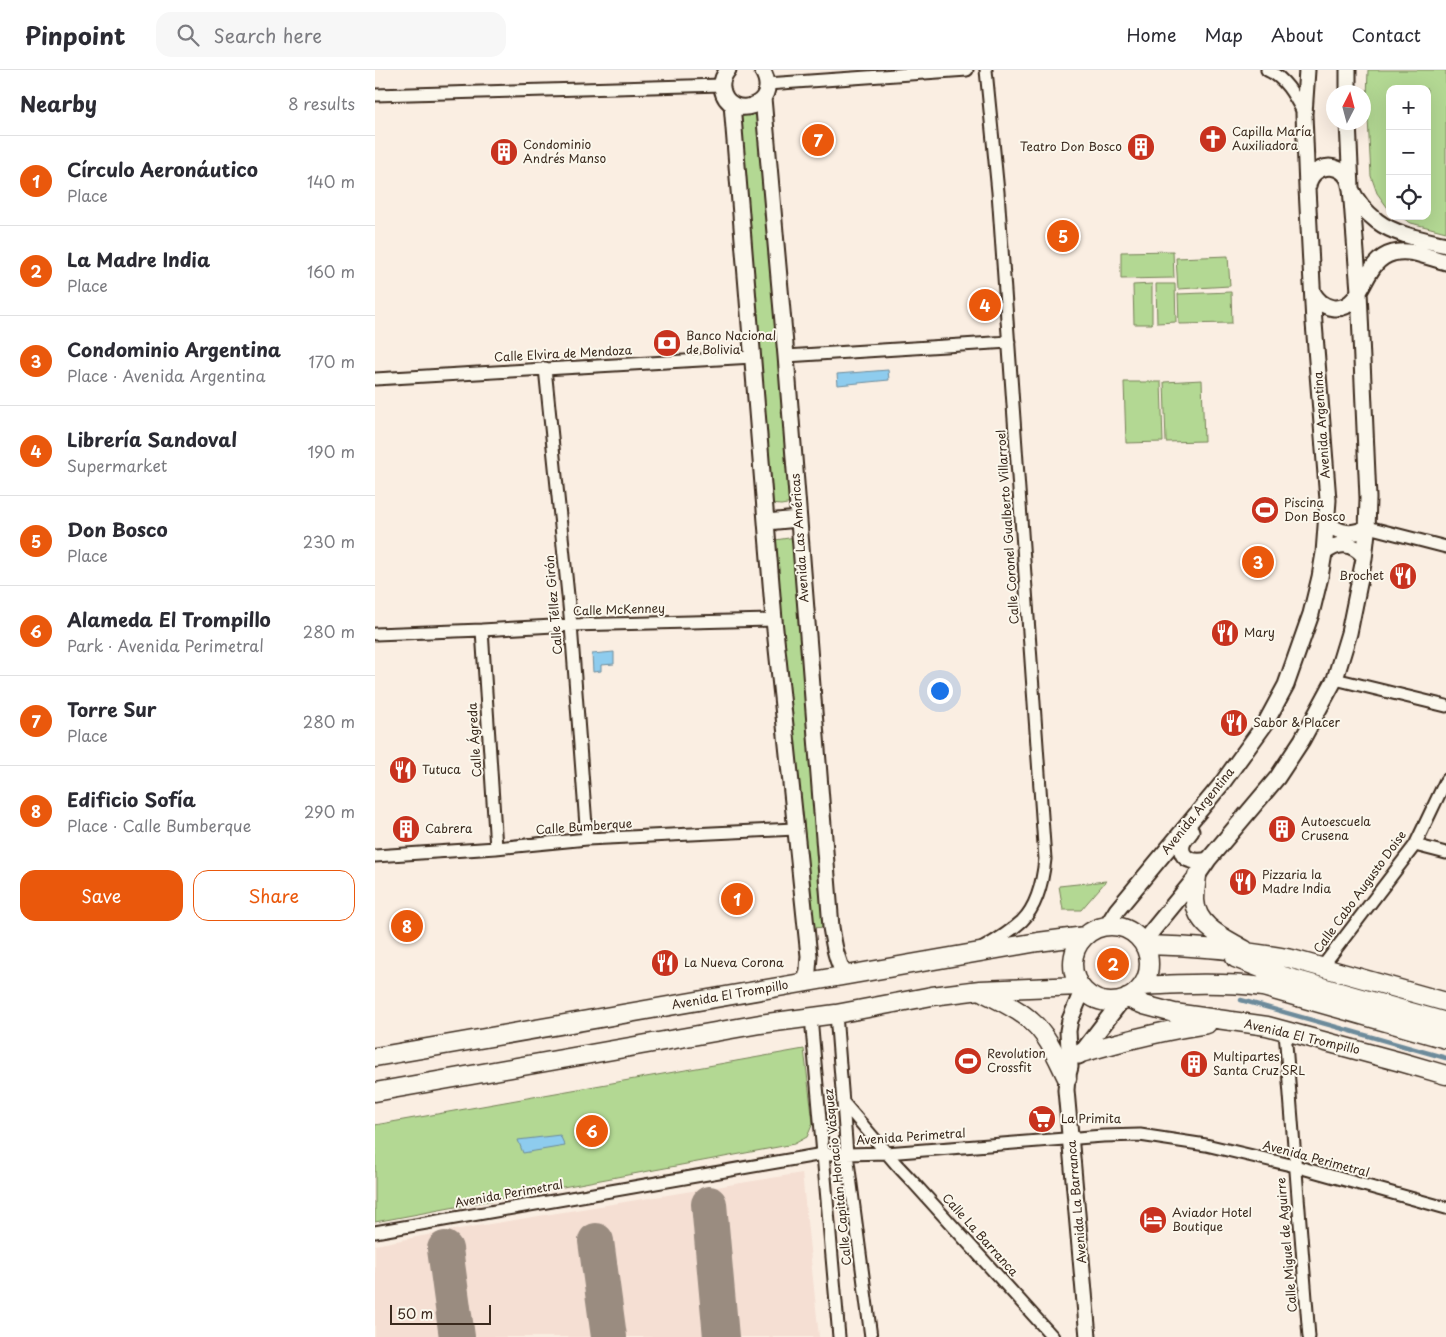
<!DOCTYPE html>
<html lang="en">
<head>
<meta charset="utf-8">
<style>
	:root { --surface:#fff; --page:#f7f7f7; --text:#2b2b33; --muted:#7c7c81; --line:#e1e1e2; --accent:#ea580c }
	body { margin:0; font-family:"Playpen Sans",sans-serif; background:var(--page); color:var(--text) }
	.controls { position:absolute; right:15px; top:15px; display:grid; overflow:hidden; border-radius:10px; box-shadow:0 5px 20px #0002 }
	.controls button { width:45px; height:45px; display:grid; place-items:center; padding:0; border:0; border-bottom:1px solid var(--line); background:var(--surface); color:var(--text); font:25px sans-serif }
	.compass { position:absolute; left:951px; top:15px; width:45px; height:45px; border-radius:50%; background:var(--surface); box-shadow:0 5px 20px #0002; rotate:6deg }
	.scale { position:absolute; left:15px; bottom:12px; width:101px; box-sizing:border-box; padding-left:5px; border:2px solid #3b2a1e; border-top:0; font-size:14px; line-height:18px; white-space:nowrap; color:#3b2a1e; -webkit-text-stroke:4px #fbf7ec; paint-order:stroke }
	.you { position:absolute; left:564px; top:620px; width:18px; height:18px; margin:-12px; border:4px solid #fff; border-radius:50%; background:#1a73e8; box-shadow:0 0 0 8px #1a73e833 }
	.badge { display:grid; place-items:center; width:32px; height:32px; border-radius:50%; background:var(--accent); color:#fff; font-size:16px; font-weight:700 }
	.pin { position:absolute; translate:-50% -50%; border:2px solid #fff; box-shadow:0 1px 5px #0006 }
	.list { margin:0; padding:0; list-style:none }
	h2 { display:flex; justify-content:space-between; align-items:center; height:65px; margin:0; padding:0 20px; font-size:21px }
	h2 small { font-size:16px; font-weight:400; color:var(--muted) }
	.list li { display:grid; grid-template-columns:32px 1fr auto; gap:15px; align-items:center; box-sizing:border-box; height:90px; padding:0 20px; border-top:1px solid var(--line) }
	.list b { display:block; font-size:19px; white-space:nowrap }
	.list p { margin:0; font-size:16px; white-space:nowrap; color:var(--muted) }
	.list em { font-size:16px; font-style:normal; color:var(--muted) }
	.actions { display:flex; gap:10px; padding:15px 20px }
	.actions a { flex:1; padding:11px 0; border:1px solid var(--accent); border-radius:15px; text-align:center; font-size:18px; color:var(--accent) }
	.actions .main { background:var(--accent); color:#fff }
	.icon { flex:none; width:28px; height:28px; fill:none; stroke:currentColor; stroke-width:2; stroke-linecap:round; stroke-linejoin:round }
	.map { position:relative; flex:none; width:1071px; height:1267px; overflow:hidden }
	header { display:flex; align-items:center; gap:30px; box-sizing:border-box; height:70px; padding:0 25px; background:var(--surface); border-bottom:1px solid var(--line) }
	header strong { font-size:24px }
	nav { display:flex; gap:28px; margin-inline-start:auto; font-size:18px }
	.search { width:350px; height:45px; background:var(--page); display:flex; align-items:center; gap:12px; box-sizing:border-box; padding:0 18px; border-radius:15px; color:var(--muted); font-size:19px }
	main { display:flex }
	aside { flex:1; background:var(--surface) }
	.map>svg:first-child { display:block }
	.built { fill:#f5dfd3 }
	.green { fill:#b3d893; stroke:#778158 }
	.water { fill:#8eccee; stroke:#6d8b9b }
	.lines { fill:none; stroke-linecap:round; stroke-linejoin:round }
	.stream { stroke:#6d8b9b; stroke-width:4.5 }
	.taxiway { stroke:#9a8c80; stroke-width:36 }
	.street-casing { stroke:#3b2a1e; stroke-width:15 }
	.secondary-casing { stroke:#3b2a1e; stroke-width:19 }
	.primary-casing { stroke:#3b2a1e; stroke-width:21 }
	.street { stroke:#fbf7ec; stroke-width:11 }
	.secondary { stroke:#fbf7ec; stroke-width:15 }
	.primary { stroke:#fbf7ec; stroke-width:18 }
	.labels { text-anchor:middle; stroke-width:4; stroke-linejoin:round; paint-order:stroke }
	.poi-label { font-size:12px; fill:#3b2a1e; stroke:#fbf7ec; text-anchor:start }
	.street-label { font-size:12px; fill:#3b2a1e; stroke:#fbf7ec }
</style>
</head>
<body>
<header>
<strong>Pinpoint</strong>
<div class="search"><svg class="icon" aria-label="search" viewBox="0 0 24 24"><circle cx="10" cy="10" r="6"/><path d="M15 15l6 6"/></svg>Search here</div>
<nav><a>Home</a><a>Map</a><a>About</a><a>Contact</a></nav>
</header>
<main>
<aside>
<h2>Nearby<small>8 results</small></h2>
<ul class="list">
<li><span class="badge">1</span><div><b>Círculo Aeronáutico</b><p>Place</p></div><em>140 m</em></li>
<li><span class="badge">2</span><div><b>La Madre India</b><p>Place</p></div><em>160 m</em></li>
<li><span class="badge">3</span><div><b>Condominio Argentina</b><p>Place · Avenida Argentina</p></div><em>170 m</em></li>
<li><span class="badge">4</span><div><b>Librería Sandoval</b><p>Supermarket</p></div><em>190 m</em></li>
<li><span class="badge">5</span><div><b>Don Bosco</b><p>Place</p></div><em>230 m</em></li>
<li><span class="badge">6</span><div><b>Alameda El Trompillo</b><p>Park · Avenida Perimetral</p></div><em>280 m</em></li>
<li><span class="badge">7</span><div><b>Torre Sur</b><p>Place</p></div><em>280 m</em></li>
<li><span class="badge">8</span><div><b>Edificio Sofía</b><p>Place · Calle Bumberque</p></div><em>290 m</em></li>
</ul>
<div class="actions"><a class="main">Save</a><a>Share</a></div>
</aside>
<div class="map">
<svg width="1071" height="1267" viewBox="0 0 1071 1267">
	<rect width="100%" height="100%" fill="#faeee2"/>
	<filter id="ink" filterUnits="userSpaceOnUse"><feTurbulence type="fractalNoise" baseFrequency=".02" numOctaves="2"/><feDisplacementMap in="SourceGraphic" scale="10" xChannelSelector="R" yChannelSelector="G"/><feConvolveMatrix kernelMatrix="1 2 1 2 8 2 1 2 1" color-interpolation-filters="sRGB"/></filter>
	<g filter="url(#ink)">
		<!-- built -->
		<path class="built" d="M427,1103L444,1267H0V1175L78,1160Z"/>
		<!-- green -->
		<path class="green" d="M993,0H1071V162L1036,153L1024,146H1052V19H1015V141L1002,123L996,106L992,29Z
			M386,39L418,433L406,435L395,434L362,40Z
			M798,181L799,208L746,209V182Z
			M853,186L855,216L803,219L801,188Z
			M777,214V254H759L758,215Z
			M781,214H800L801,252L782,253Z
			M856,222L857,253L804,254L803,224Z
			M827,310L829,371L791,372L789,312Z
			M749,312H786L788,372L751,373Z
			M421,467L453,857L435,858L400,470Z
			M731,811L706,840H688L684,816Z
			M429,979L438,1053L432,1067L419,1074L0,1152V1055Z"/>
		<!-- water -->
		<path class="water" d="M513,300L514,310L463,315L462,304Z
			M239,582V594L226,595V601L218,602L217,584Z
			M185,1065L190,1076L148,1083L143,1070Z"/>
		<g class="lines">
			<!-- stream -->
			<path class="stream" d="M866,930L1071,988"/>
			<!-- taxiway -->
			<path class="taxiway" d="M334,1134L346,1267
				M221,1171L234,1267
				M70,1179L82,1267"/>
			<defs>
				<path id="street" d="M892,0C911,8 920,27 929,44
					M392,14L592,0
					M0,25L347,15
					M411,286L634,272
					M170,298L196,555L212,769
					M0,309L378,287
					M993,457L1071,477
					M107,560L121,778
					M0,564L107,560L196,555L399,550
					M960,609L1071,636
					M1040,775L1071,783
					M0,786L121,778L212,769L420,759
					M608,878C622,870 635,862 647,851C662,836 668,809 670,789L623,122L611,0
					M947,897L1040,775L1071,710
					M461,944L472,1084L496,1267
					M436,947L464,1267
					M910,961L934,1267
					M468,1032L521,1094L538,1112L678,1267
					M0,1162L448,1084H472L511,1083L728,1066L765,1065L831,1075L920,1096L1071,1138"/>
				<path id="secondary" d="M353,0C348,6 346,11 347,18C353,53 409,36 387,0
					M973,22V0
					M388,28L411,286L456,857C459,875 461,890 470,905
					M357,34L399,550L434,886L433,900L430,912
					M933,116C934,109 938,102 946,99C957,94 970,100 974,111C975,114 975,116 976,119C981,131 992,143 1002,151C1020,165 1050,170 1071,175
					M938,223C947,239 966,244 979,229C992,213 995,189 1018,183C1035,178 1055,188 1071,192
					M392,452L423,449
					M952,453C965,464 978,466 993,457
					M949,483C963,471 977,472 989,486
					M816,761C813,765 808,770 807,775C804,791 822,793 833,790
					M732,856L742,840L845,716L890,654L911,615L936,544L945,507L949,483L953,430L939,253L932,118L929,44L932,0
					M768,872L822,806L833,790L902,708L927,670L960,609L974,563L989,489L992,462L993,428L984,221L976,118L973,52
					M708,919L695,950L693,961L695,997L692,1008L691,1020L713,1267
					M704,986L747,930"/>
				<path id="primary" d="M822,806C821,814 820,822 820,830C821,857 850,868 870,880
					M698 894a38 38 0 1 1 76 0a38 38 0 1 1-76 0Z
					M770,875C819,876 868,880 917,889L1071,932
					M860,888L901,904L1071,952
					M767,916C808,914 848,912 888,917L1071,969
					M606,921C623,930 642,938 656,951C673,965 682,988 692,1008
					M752,928L769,935L799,943L892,956L1026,992L1071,1005
					M706,983C748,971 789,960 832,954
					M0,987L663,872L710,866
					M0,1022L385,954L461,944L557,926L605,920L705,916"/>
			</defs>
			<!-- street casing -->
			<use href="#street" class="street-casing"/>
			<!-- secondary casing -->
			<use href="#secondary" class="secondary-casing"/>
			<!-- primary casing -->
			<use href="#primary" class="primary-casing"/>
			<!-- street -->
			<use href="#street" class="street"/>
			<!-- secondary -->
			<use href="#secondary" class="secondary"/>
			<!-- primary -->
			<use href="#primary" class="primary"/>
		</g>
	</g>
	<!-- icons -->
	<defs>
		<symbol id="church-disc" viewBox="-11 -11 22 22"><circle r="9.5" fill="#c8321e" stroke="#fbf7ec"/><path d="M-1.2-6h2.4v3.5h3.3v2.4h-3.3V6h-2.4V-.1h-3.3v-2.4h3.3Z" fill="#fff"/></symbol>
		<symbol id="building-disc" viewBox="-11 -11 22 22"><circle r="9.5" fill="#c8321e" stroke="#fbf7ec"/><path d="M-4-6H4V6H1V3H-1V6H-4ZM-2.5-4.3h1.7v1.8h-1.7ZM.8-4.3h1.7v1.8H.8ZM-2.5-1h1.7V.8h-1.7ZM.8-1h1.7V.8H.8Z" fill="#fff"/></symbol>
		<symbol id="bank-disc" viewBox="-11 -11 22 22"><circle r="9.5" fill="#c8321e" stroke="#fbf7ec"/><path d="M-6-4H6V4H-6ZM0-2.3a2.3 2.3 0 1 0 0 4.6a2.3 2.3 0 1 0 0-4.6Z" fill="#fff"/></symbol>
		<symbol id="stadium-disc" viewBox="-11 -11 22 22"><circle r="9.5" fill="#c8321e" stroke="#fbf7ec"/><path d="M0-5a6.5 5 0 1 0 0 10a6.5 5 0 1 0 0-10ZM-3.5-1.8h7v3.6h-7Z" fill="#fff"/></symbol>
		<symbol id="restaurant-disc" viewBox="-11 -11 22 22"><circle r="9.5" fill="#c8321e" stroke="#fbf7ec"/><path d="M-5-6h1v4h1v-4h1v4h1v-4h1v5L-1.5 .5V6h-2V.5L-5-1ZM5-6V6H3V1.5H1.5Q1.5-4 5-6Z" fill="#fff"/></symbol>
		<symbol id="supermarket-disc" viewBox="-11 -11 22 22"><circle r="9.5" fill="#c8321e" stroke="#fbf7ec"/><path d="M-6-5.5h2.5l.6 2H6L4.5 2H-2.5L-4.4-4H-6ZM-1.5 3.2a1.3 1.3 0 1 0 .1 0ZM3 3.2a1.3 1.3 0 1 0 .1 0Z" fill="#fff"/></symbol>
		<symbol id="hotel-disc" viewBox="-11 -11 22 22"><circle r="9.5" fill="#c8321e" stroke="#fbf7ec"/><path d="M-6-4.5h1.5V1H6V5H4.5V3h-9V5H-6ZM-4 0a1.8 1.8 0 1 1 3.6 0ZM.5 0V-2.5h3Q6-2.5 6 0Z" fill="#fff"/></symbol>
	</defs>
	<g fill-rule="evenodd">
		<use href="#church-disc" x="822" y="53" width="32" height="32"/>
		<use href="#building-disc" x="750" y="61" width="32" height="32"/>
		<use href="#building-disc" x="113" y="66" width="32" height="32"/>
		<use href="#bank-disc" x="276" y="257" width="32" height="32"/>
		<use href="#stadium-disc" x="874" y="424" width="32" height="32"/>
		<use href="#restaurant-disc" x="1012" y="490" width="32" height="32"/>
		<use href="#restaurant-disc" x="834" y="547" width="32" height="32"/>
		<use href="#restaurant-disc" x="843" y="637" width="32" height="32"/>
		<use href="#restaurant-disc" x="12" y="684" width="32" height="32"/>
		<use href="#building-disc" x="15" y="743" width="32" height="32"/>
		<use href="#building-disc" x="891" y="743" width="32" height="32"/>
		<use href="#restaurant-disc" x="852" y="796" width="32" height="32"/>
		<use href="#restaurant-disc" x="274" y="877" width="32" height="32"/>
		<use href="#stadium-disc" x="577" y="975" width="32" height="32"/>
		<use href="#building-disc" x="803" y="978" width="32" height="32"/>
		<use href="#supermarket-disc" x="651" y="1033" width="32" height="32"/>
		<use href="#hotel-disc" x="762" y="1134" width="32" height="32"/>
	</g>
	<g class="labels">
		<!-- poi labels -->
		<g class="poi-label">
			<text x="857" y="66">Capilla María<tspan x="857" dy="14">Auxiliadora</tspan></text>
			<text x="148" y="79">Condominio<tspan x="148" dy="14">Andrés Manso</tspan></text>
			<text x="747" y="81" text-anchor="end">Teatro Don Bosco</text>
			<text x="311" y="270">Banco Nacional<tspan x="311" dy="14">de Bolivia</tspan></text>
			<text x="909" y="437">Piscina<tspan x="909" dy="14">Don Bosco</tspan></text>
			<text x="1009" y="510" text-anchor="end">Brochet</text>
			<text x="869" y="567">Mary</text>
			<text x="878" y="657">Sabor &amp; Placer</text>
			<text x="47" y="704">Tutuca</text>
			<text x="926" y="756">Autoescuela<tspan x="926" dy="14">Crusena</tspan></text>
			<text x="50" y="763">Cabrera</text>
			<text x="887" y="809">Pizzaria la<tspan x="887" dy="14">Madre India</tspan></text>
			<text x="309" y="897">La Nueva Corona</text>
			<text x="612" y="988">Revolution<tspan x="612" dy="14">Crossfit</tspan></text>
			<text x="838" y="991">Multipartes<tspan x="838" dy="14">Santa Cruz SRL</tspan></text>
			<text x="686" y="1053">La Primita</text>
			<text x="797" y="1147">Aviador Hotel<tspan x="797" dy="14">Boutique</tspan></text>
		</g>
		<!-- street labels -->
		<g class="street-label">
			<text transform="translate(188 284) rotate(-3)" y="4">Calle Elvira de Mendoza</text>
			<text transform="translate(947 355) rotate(-94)" y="4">Avenida Argentina</text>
			<text transform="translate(633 457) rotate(-94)" y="4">Calle Coronel Gualberto Villarroel</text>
			<text transform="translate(425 468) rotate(-94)" y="4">Avenida Las Américas</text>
			<text transform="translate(179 535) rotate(-95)" y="4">Calle Téllez Girón</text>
			<text transform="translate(244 540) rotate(-2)" y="4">Calle McKenney</text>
			<text transform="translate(100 670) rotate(-94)" y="4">Calle Ágreda</text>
			<text transform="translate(823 741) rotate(-51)" y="4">Avenida Argentina</text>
			<text transform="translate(209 757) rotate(-4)" y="4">Calle Bumberque</text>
			<text transform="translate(985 822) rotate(-54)" y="4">Calle Cabo Augusto Doise</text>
			<text transform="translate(355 925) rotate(-10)" y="4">Avenida El Trompillo</text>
			<text transform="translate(927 967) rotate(13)" y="4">Avenida El Trompillo</text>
			<text transform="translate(536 1067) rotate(-4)" y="4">Avenida Perimetral</text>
			<text transform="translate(941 1089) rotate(15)" y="4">Avenida Perimetral</text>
			<text transform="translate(463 1107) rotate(-96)" y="4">Calle Capitán Horacio Vásquez</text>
			<text transform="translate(134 1124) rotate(-10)" y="4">Avenida Perimetral</text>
			<text transform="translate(702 1132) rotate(-95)" y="4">Avenida La Barranca</text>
			<text transform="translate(605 1165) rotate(48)" y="4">Calle La Barranca</text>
			<text transform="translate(912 1175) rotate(-95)" y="4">Calle Miguel de Aguirre</text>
		</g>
	</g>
</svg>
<div class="controls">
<button>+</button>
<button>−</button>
<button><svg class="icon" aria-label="locate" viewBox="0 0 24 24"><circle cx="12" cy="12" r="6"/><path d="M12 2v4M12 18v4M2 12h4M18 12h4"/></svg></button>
</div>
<svg class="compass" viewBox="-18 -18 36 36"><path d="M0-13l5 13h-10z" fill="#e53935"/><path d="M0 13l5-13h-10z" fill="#7c7c81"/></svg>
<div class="scale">50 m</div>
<div class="you"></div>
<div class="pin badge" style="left:362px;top:829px">1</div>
<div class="pin badge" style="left:738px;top:894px">2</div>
<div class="pin badge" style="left:883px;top:492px">3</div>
<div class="pin badge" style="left:610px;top:235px">4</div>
<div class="pin badge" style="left:688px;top:166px">5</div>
<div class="pin badge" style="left:217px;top:1061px">6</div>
<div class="pin badge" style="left:443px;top:70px">7</div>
<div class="pin badge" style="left:32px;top:856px">8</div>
</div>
</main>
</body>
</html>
